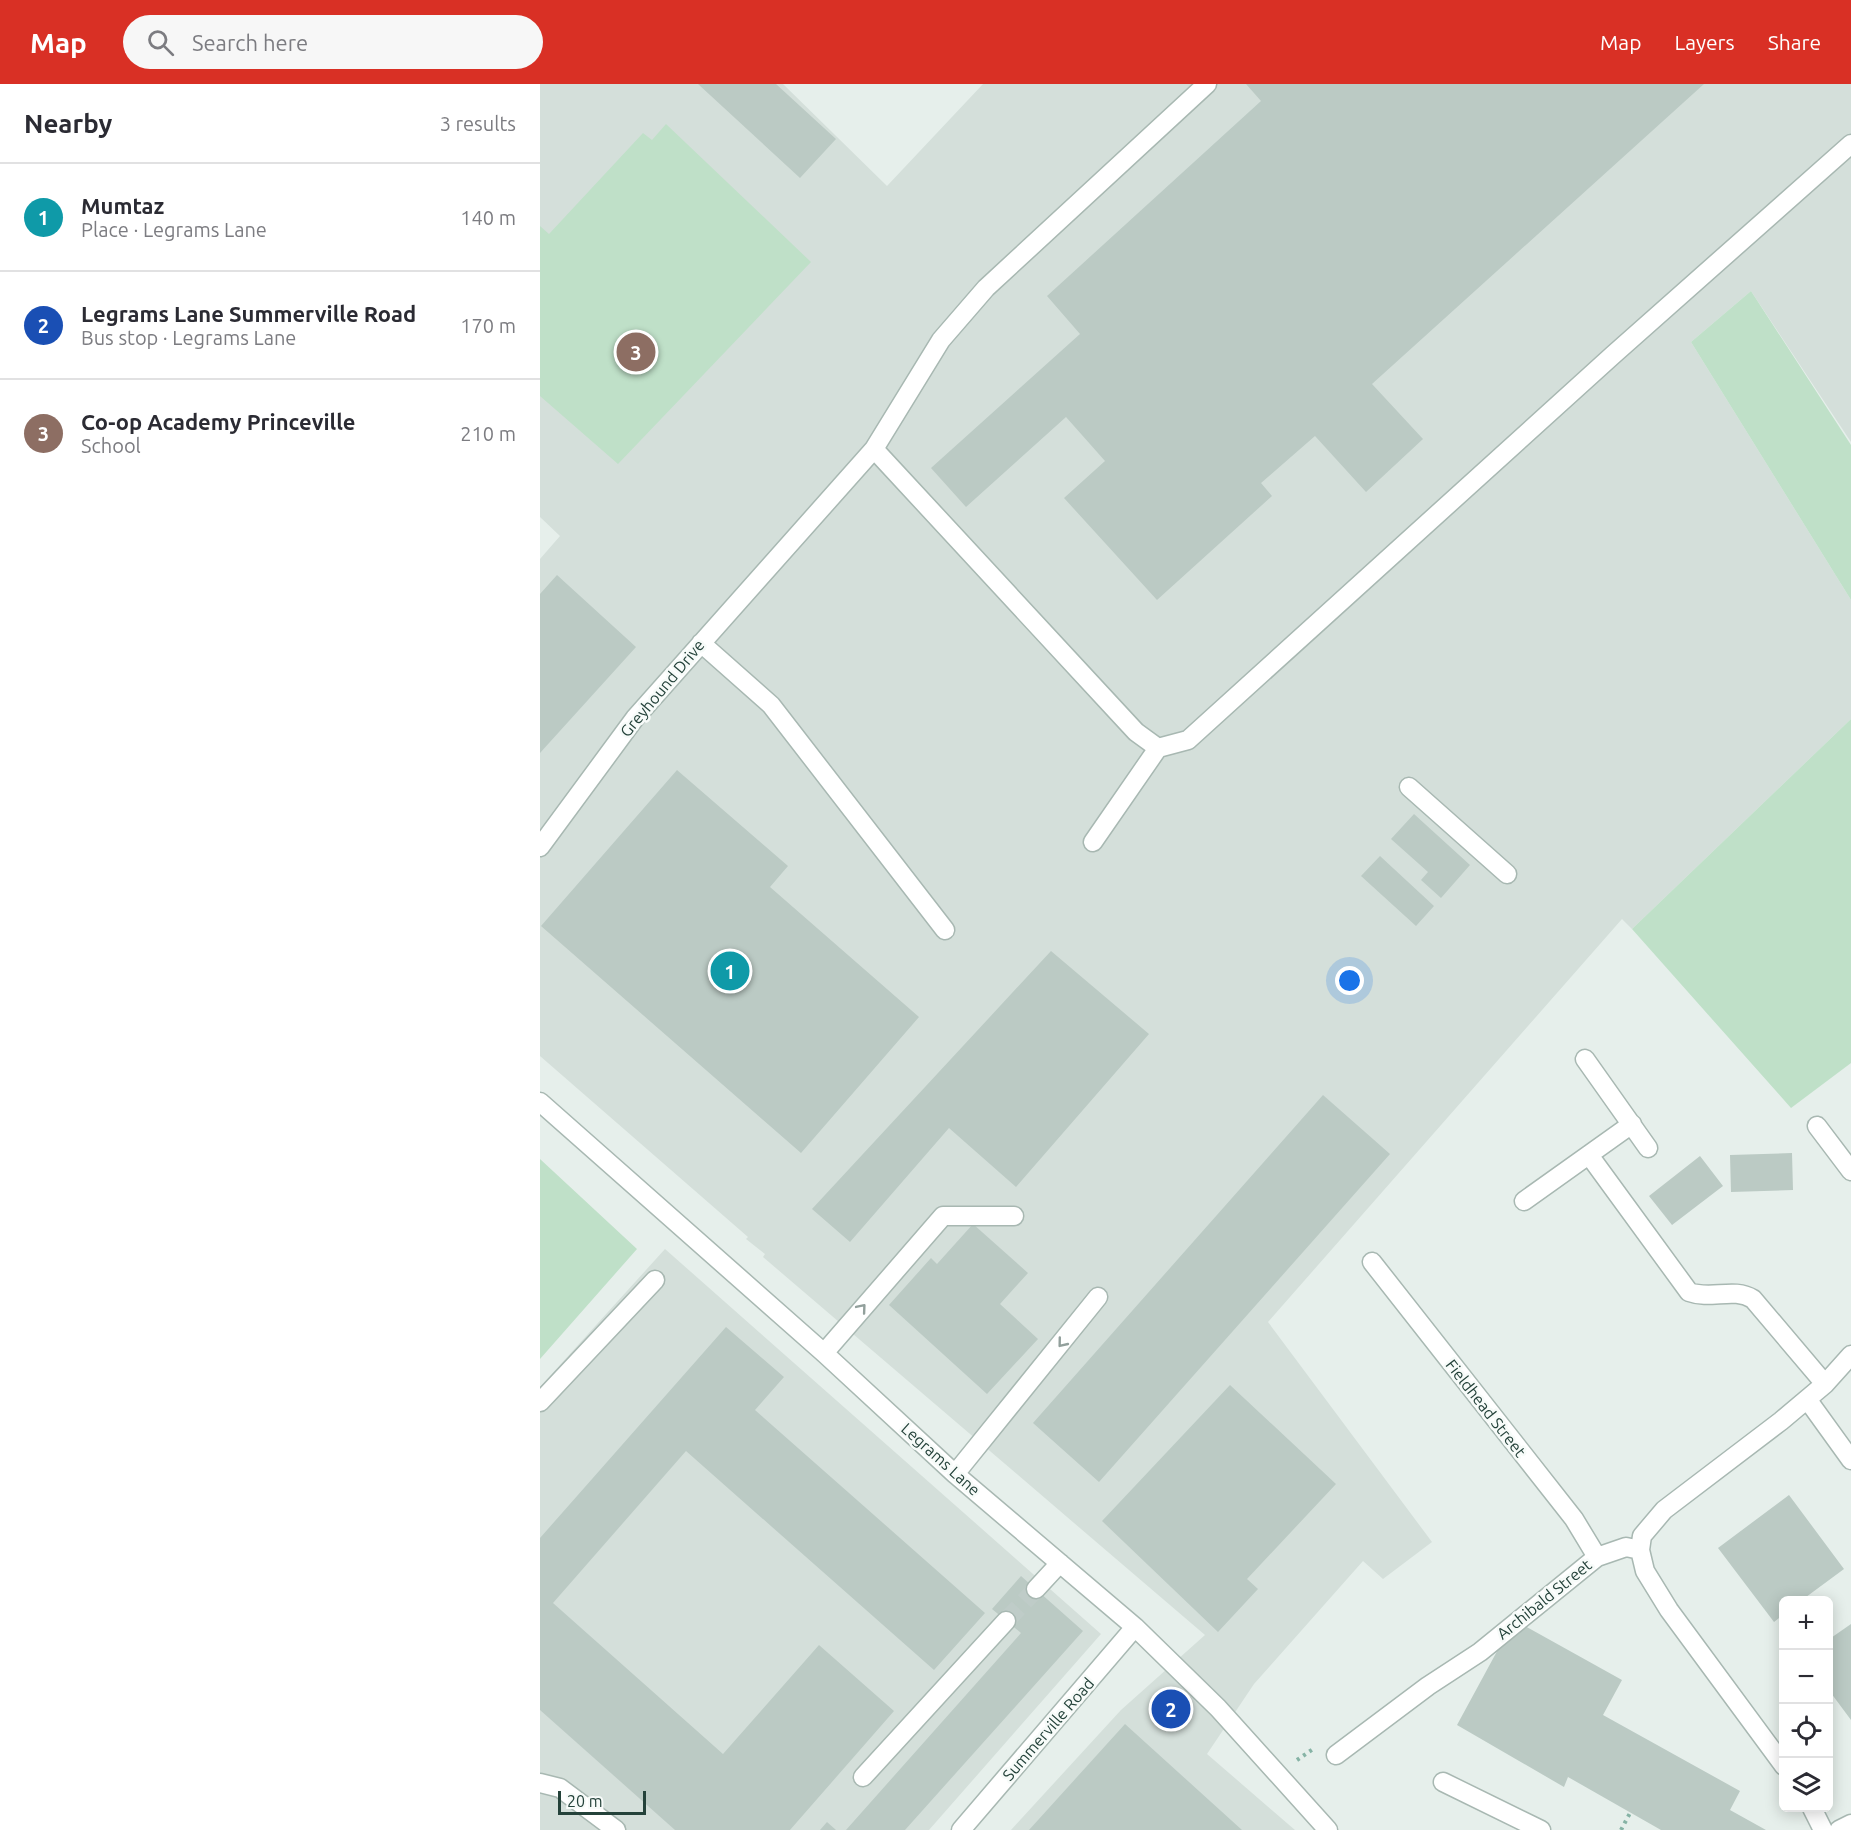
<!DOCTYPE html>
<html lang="en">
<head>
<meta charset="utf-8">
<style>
	:root { --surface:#fff; --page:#f7f7f7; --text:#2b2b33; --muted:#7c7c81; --line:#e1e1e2; --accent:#d93025 }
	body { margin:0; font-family:Ubuntu,sans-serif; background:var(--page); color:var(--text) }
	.controls { position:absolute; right:18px; bottom:18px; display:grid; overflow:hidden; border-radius:9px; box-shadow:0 3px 15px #0003 }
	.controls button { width:54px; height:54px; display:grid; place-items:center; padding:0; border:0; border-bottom:2px solid var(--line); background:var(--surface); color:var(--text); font:30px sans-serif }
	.scale { position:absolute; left:18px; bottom:15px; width:88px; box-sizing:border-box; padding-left:6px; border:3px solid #24423a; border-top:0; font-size:16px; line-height:21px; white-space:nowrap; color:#24423a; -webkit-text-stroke:4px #f7fbf9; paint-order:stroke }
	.you { position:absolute; left:810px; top:897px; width:21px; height:21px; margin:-15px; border:4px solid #fff; border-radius:50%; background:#1a73e8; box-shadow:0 0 0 9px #1a73e833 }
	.badge { display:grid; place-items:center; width:39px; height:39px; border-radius:50%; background:var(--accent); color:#fff; font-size:20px; font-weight:700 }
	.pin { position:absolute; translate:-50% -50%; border:3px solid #fff; box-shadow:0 2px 6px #0006 }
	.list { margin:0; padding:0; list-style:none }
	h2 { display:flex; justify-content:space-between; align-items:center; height:78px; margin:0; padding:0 24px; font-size:26px }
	h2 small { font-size:20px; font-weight:400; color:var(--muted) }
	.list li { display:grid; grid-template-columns:39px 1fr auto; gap:18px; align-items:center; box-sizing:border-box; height:108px; padding:0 24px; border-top:2px solid var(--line) }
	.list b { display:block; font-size:22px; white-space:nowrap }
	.list p { margin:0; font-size:20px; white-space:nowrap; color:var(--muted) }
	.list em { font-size:20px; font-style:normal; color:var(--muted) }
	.icon { flex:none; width:33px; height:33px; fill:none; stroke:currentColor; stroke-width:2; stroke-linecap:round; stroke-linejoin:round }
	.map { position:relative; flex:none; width:1311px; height:1746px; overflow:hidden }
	header { display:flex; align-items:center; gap:36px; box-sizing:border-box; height:84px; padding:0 30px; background:var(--accent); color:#fff }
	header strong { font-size:28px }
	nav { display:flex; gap:33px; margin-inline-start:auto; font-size:21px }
	.search { width:420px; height:54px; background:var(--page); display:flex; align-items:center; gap:15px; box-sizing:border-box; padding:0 21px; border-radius:33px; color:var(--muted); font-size:22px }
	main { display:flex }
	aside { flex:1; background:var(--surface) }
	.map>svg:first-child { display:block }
	.built { fill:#d4dfda }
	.green { fill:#bfe0c8 }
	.building { fill:#bbcac4 }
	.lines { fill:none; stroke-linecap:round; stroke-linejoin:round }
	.minor-tunnel { stroke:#bfccc8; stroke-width:18; stroke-dasharray:18 9; stroke-linecap:butt }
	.minor-casing { stroke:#a8b8b2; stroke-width:21 }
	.path { stroke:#86b3a5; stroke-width:4; stroke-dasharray:3 4.5; stroke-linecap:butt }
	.minor { stroke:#fff; stroke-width:18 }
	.oneway { stroke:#92a09c }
	.labels { text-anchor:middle; stroke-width:5; stroke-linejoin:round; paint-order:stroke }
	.street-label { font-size:16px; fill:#24423a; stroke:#f7fbf9 }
</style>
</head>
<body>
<header>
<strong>Map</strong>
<div class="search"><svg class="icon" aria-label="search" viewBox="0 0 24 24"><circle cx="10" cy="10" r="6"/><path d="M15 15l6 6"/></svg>Search here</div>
<nav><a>Map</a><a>Layers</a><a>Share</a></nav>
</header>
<main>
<aside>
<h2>Nearby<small>3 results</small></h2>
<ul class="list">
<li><span class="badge" style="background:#0f9aa8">1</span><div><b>Mumtaz</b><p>Place · Legrams Lane</p></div><em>140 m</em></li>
<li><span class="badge" style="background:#1a4fb4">2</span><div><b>Legrams Lane Summerville Road</b><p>Bus stop · Legrams Lane</p></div><em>170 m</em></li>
<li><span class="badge" style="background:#8d6e63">3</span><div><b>Co-op Academy Princeville</b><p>School</p></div><em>210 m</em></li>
</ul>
</aside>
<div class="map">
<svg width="1311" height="1746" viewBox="0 0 1311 1746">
	<rect width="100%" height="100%" fill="#e6efeb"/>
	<!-- built -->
	<path class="built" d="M0,0H243L347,102L443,0H1311V358L1211,207L1151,258L1311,516V635L1092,845L1082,835L728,1238L892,1458L843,1495L823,1477L714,1600L667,1670L755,1746H471L581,1626L665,1551L223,1173L225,1170L206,1155L208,1153L0,972V475L20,452L0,433Z
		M125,1165L561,1550L389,1746H0V1303Z"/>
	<!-- green -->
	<path class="green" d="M126,40L271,178L78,380L0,312V142L9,150L103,49L112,56Z
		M1211,207L1311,361V516L1151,258Z
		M1311,635V979L1251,1024L1092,845Z
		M0,1075L97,1165L0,1275Z"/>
	<!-- building -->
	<path class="building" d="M158,0H236L296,55L260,94Z
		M706,0H1164L832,300L883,355L826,408L775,352L721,399L732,412L617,516L524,414L565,377L526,333L426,423L391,384L540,250L507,212L721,17Z
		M17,491L96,563L0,669V510Z
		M137,686L248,782L230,803L379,933L261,1069L1,842Z
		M874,730L930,781L901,814L881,796L888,788L851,755Z
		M840,772L894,822L876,842L821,792Z
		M511,867L609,950L476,1103L409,1044L310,1158L272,1125Z
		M783,1011L850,1070L559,1398L493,1339Z
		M1252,1069L1253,1106L1191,1108L1190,1071Z
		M1160,1072L1183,1102L1132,1141L1109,1112Z
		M433,1140L488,1189L460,1220L498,1255L447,1310L349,1221L391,1174L397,1180Z
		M186,1243L244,1293L215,1326L445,1529L394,1586L146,1367L13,1519L183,1670L279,1561L354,1627L250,1746H135L0,1626V1454Z
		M690,1301L796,1400L707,1495L718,1505L678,1548L562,1437Z
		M1249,1411L1304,1485L1262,1516H1244V1530L1234,1538L1178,1464Z
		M481,1492L543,1547L365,1746H306L481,1549L452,1525Z
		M974,1536L1082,1596L1063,1631L1200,1707L1190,1726L1226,1746H1121L1028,1693L1024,1703L917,1641Z
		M1311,1540V1636L1288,1605V1556Z
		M585,1640L702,1746H489Z
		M287,1738L296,1746H280Z"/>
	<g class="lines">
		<!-- minor-tunnel -->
		<path class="minor-tunnel" d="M466,1537L496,1505"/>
		<defs>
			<path id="minor" d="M334,365L401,256L446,204L667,0
				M161,559L231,621L405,846
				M869,703L967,790
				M553,758L618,664
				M0,763L95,634L334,365L596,648L618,664L648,656L1073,271L1311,60
				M1045,975L1108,1064
				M0,1018L284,1269L415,1390L595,1543L678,1624L788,1746
				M1277,1042L1311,1087
				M1049,1071L1149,1208C1171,1216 1194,1203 1213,1215L1285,1300
				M984,1117L1092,1040
				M832,1178L1034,1435L1057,1473
				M284,1269L403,1132H474
				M1267,1315L1311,1376
				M0,1318L115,1196
				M415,1390L558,1213
				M496,1505L520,1479
				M796,1671L888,1602L940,1568L1057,1473L1086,1463L1100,1466
				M1244,1682L1129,1526L1105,1487L1100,1466L1102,1452L1124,1426L1241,1337L1285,1300L1311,1271
				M323,1693L466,1537
				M903,1698L1001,1746
				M0,1699L20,1704L76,1746
				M1272,1724L1283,1746
				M421,1746L595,1543
				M1299,1746L1311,1740"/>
		</defs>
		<!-- minor casing -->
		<use href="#minor" class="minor-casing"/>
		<!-- path -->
		<path class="path" d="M757,1676L773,1665
			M1081,1746L1090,1729"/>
		<!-- minor -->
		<use href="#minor" class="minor"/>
	</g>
	<!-- one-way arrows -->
	<defs><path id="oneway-chevron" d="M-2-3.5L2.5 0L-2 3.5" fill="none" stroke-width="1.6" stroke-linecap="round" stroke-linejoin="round" transform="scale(1.5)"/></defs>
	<g class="oneway">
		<use href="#oneway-chevron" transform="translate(322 1224) rotate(-50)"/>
		<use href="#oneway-chevron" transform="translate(522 1259) rotate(129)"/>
	</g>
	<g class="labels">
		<!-- street labels -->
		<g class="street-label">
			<text transform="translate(122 604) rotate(-50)" y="6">Greyhound Drive</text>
			<text transform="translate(946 1324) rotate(52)" y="6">Fieldhead Street</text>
			<text transform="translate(401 1375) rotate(42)" y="6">Legrams Lane</text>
			<text transform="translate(1004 1515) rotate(-39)" y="6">Archibald Street</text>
			<text transform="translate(508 1645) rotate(-49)" y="6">Summerville Road</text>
		</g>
	</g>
</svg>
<div class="controls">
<button>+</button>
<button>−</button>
<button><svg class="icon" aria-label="locate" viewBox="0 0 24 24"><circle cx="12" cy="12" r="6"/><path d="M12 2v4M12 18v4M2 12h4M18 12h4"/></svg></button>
<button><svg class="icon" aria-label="layers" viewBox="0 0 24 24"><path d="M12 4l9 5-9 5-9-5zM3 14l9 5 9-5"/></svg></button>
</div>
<div class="scale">20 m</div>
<div class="you"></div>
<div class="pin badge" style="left:190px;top:887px;background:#0f9aa8">1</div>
<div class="pin badge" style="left:631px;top:1625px;background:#1a4fb4">2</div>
<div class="pin badge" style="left:96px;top:268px;background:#8d6e63">3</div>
</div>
</main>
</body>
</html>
